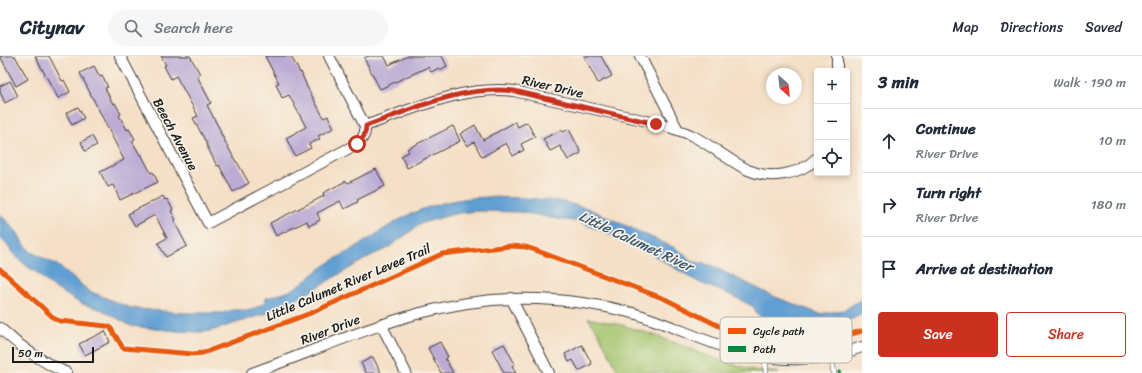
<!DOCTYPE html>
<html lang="en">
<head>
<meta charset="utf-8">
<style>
	:root { --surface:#fff; --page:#f6f6f7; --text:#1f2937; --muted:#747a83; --line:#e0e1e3; --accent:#c8321e }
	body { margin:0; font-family:Sriracha,sans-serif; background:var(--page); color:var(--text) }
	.controls { position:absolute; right:12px; top:12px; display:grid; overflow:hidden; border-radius:4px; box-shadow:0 2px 6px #0003 }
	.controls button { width:36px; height:36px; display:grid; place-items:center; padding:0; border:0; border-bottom:1px solid var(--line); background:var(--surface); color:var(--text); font:20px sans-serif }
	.compass { position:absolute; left:766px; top:12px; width:36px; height:36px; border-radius:50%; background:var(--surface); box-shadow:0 2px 6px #0003; rotate:153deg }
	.scale { position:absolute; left:12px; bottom:10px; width:82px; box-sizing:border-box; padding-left:4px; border:2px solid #1c1c1c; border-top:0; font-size:11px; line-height:14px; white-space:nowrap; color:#1c1c1c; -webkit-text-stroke:3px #f7f3e8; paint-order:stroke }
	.stop { position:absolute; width:12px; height:12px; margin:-9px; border:3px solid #c8321e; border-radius:50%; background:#fff }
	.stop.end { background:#c8321e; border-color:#fff; box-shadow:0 1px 4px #0008 }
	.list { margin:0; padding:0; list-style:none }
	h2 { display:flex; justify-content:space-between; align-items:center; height:52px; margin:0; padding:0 16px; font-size:17px }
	h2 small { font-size:13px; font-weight:400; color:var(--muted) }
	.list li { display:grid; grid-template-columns:26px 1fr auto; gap:12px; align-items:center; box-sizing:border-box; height:64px; padding:0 16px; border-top:1px solid var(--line) }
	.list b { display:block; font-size:15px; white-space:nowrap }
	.list p { margin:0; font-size:13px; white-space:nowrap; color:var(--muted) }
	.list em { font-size:13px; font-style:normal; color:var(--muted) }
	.actions { display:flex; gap:8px; padding:12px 16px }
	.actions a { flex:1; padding:9px 0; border:1px solid var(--accent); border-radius:4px; text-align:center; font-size:14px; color:var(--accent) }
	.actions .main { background:var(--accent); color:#fff }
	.icon { flex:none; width:22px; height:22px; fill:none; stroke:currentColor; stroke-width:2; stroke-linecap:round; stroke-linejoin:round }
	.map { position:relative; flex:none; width:862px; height:317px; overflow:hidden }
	header { display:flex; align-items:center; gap:24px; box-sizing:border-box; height:56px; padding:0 20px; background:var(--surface); border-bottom:1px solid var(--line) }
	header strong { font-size:19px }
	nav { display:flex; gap:22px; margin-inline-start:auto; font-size:14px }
	.search { width:280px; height:36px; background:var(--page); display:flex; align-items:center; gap:10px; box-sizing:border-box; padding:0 14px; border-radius:22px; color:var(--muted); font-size:15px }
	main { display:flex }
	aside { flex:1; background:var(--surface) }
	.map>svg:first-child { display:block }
	.green { fill:#a4c56e; stroke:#607045 }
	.water { fill:#619fd3; stroke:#3e5e78 }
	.building { fill:#bcabd4 }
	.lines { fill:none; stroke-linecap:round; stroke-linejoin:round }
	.service-casing { stroke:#3d3936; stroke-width:6 }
	.minor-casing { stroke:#3d3936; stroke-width:12 }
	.service { stroke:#fff; stroke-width:5 }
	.minor { stroke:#fff; stroke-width:10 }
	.quiet { stroke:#00873e; stroke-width:4; stroke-dasharray:8 4; stroke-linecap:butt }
	.cycleway-casing { stroke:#f7f3e8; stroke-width:8 }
	.cycleway { stroke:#e8590c; stroke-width:5 }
	.route { stroke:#c8321e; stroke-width:5 }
	.labels { text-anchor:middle; stroke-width:3.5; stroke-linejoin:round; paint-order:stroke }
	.street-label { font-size:13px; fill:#1c1c1c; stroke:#f7f3e8 }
	.water-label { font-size:14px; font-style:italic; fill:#3b576e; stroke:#f7f3e8 }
	.key { fill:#f7f3e8; stroke:#b5b2ab; stroke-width:1 }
	.key-label { font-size:11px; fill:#1c1c1c }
</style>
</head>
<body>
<header>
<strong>Citynav</strong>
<div class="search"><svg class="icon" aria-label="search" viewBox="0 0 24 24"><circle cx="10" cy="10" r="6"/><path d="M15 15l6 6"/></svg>Search here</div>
<nav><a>Map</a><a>Directions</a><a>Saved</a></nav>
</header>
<main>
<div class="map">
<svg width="862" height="317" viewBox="0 0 862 317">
	<rect width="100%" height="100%" fill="#f7f3e8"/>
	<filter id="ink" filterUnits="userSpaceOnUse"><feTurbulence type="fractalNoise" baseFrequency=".025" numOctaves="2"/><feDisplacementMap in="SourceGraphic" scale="8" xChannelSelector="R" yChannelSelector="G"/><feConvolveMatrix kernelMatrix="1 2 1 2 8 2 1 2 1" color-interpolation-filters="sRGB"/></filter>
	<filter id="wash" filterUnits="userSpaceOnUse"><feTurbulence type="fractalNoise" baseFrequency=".012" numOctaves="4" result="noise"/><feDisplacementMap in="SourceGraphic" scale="16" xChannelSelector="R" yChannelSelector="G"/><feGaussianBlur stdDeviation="0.9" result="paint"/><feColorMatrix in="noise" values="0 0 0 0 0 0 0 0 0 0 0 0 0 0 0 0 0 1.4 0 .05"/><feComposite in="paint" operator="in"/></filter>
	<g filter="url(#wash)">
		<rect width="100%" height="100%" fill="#f5dfc6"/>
		<!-- green -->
		<path class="green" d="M588,262L622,269L654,279L722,305L753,314L779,317H619L599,278Z"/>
		<!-- water -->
		<path class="water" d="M487,141L524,142L559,145L587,152L675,192L686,199L690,205L710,209L773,240L820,258L844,254L862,243V258C848,267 818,273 802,268L798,271H793L765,264L756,257L754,251L748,248L731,239L700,227L635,188L577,165L562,164L521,156L475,155L454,158L422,167L385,194L374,198L287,249L265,258L211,275L199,276L176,275L131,270L102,254L80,247L50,229L36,216L28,211L14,199L7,189L0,182V158L17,176L23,187L31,196L57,209L89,235L128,251L137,253L186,257H223L232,254H246L255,252L264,247L266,242C272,240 278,239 284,237C299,232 311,219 324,210C336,202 349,196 361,188C374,180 386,171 399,164C426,149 457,142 487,141Z"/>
		<g id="blocks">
			<!-- building -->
			<path class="building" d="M0,0H15L28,23L16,30Z
				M35,0H49L62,25L64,24L70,36L58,42Z
				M161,0H190L200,18L197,20L211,47L207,49L221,76H220L236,106H237L249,127L233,136L219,109L217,110L206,88H207L193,62L198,60L176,20L171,23L164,10L166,9Z
				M265,0H291L300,17L301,16L307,31L324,62L328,60L334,72L318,80L320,83L309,88L311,92L295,100L286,82L306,71L289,39L282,42L276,28L279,27Z
				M369,0H384L389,9L408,0H442L447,10L440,14L439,12L431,16L428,11L380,33L364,2Z
				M584,0H601L612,20L598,27Z
				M94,10L100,21L102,20L108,31L105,32L113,48L115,47L121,58L119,59L127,74L129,73L135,83L132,85L140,99L141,98L151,117L153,116L158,126L120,144L113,129L108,131L100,116L124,104L80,17Z
				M10,25L18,40L5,47L0,36V30Z
				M78,51L84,62L72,69L66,57Z
				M515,66L518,71L527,66L535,81L521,88L524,94L513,100L506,87L482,101L474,86L467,90L460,78L475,69L483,84Z
				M453,70L460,85L407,112L401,100L409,96L407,93Z
				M569,73L581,97L568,104L560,90L550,95L543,83L561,74L563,76Z
				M92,80L97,89L85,95L81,86Z
				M376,113L385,130L357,144L358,146L344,153L340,145L317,157L320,164L309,170L307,165L276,180L270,167L324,140L323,137L346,125L348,127Z
				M163,140L165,144L167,143L173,154L171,155L176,164L174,165L187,190L166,201L158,187L167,182L155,159L135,170L128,158Z
				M105,275L110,286L85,299L79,288Z
				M440,286L448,301L445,302L453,317H441L428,292Z
				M504,288L515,308L512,310L516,317H504L492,294Z
				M582,289L592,308L579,315L573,304L569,306L565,298Z
				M373,301L381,317H366L361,307Z"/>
		</g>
	</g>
	<g filter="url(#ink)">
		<use href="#blocks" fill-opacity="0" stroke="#3d3936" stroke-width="1"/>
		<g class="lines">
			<defs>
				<path id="service" d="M765,300L766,317
					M831,300L834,317"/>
				<path id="minor" d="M120,0L208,167L357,88C363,82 366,78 365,70C413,53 463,29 514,35L656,67C668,71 680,74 691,79C711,89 728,104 748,114C771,124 799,119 817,102
					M329,0L365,70
					M640,0L678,74
					M837,0V15
					M511,242L549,317
					M381,268L406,317
					M0,272C20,291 42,306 67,317
					M252,317C349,283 433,238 539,243C571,244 602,249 633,257C667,267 700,284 734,294C776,306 821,307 862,291"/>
			</defs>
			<!-- service casing -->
			<use href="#service" class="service-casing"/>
			<!-- minor casing -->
			<use href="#minor" class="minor-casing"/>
			<!-- service -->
			<use href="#service" class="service"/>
			<!-- minor -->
			<use href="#minor" class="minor"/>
			<!-- quiet -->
			<path class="quiet" d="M839,315L841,317"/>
			<defs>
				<path id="cycleway" d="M0,213L55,263L60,265L106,270L110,271L123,292L193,298L203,297L311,257L442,198L510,190L526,191L535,194L665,243L743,282L785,288H815L862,275"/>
			</defs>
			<!-- cycleway casing -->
			<use href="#cycleway" class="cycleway-casing"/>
			<!-- cycleway -->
			<use href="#cycleway" class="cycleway"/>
		</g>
	</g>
	<g class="lines" filter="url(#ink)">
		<!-- route -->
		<path class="route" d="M357,88C363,82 366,78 366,70C413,53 463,29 514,35L656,68"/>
	</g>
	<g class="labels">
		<!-- street labels -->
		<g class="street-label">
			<text transform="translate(553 30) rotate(13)" y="5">River Drive</text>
			<text transform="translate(176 78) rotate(62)" y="5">Beech Avenue</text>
			<text transform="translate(348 226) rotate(-23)" y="5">Little Calumet River Levee Trail</text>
			<text transform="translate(330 273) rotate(-21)" y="5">River Drive</text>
		</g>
		<!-- water labels -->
		<g class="water-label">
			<text transform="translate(636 185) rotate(25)" y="5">Little Calumet River</text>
		</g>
	</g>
	<!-- legend -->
	<rect x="720" y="261" width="132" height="46" rx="6" class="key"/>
	<rect x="728" y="272" width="18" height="6" fill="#e8590c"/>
	<rect x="728" y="290" width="18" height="6" fill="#00873e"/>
	<g class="key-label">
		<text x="753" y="279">Cycle path</text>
		<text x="753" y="297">Path</text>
	</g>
</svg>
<div class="controls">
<button>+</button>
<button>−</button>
<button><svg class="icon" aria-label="locate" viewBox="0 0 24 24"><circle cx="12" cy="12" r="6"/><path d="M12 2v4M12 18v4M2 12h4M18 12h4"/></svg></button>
</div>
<svg class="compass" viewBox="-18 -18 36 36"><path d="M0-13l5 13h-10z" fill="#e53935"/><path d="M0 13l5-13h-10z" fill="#747a83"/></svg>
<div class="scale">50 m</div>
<div class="stop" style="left:357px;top:88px"></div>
<div class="stop end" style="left:656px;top:68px"></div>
</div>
<aside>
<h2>3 min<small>Walk · 190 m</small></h2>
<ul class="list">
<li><svg class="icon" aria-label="ahead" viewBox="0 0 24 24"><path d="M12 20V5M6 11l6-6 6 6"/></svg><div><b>Continue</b><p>River Drive</p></div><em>10 m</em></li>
<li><svg class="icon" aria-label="right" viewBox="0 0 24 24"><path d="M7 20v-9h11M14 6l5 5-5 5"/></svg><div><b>Turn right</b><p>River Drive</p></div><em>180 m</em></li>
<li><svg class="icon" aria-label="arrive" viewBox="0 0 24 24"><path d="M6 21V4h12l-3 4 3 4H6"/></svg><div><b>Arrive at destination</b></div></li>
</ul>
<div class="actions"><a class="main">Save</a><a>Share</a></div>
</aside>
</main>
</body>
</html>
